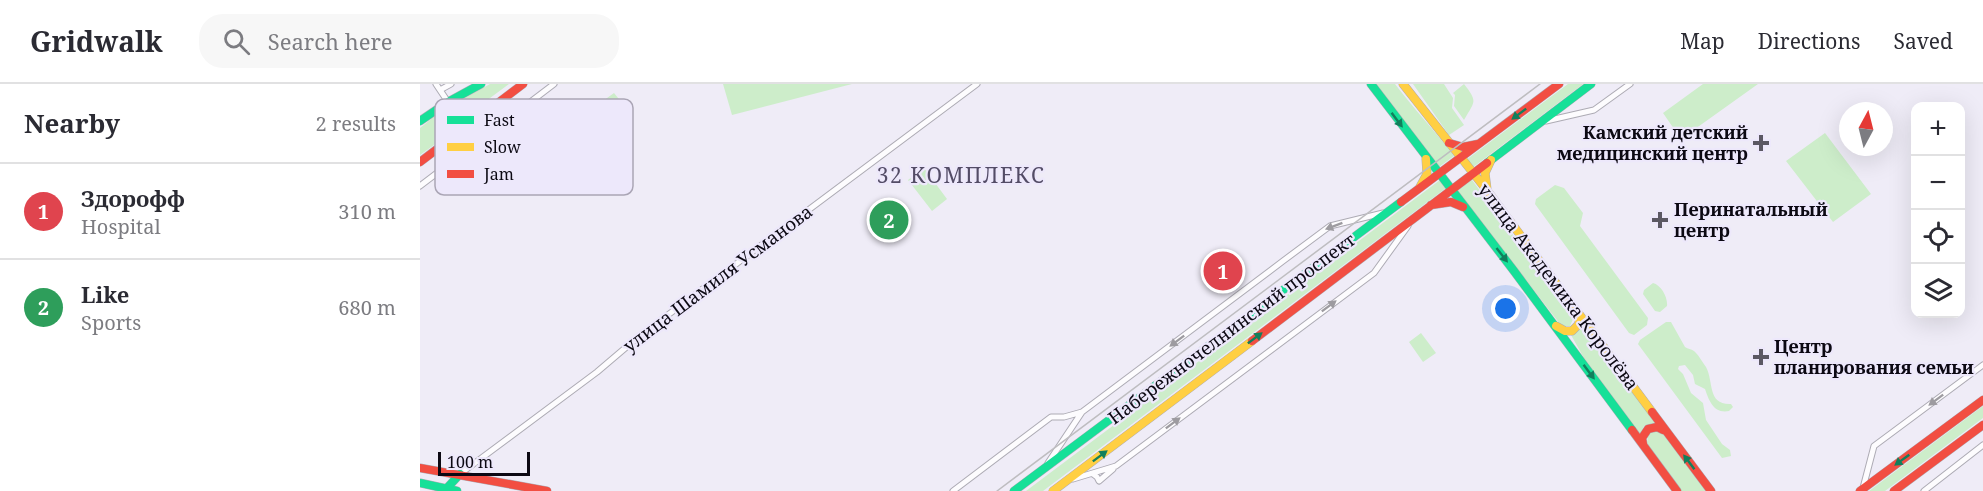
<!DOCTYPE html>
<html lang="en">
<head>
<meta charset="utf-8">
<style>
	:root { --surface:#fff; --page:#f7f7f7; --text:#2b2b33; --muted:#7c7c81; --line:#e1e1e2; --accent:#111827 }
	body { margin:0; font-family:"Noto Serif",serif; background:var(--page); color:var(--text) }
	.controls { position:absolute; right:18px; top:18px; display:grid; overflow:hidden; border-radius:12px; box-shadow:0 6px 24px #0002 }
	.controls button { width:54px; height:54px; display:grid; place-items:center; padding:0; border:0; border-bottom:2px solid var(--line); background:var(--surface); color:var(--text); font:30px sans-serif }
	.compass { position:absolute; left:1419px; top:18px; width:54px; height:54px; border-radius:50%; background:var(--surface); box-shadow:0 6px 24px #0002; rotate:7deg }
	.scale { position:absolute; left:18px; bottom:15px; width:92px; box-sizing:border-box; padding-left:6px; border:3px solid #0c0913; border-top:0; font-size:16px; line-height:21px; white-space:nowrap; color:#0c0913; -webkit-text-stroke:4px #ede8fb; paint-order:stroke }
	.you { position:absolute; left:1086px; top:225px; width:21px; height:21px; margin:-15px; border:4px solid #fff; border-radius:50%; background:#1a73e8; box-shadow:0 0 0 9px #1a73e833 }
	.badge { display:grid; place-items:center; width:39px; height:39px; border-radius:50%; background:var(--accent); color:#fff; font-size:20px; font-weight:700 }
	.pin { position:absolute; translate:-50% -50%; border:3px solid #fff; box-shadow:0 2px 6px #0006 }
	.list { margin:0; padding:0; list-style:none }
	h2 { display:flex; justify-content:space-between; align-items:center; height:78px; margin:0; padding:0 24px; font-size:26px }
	h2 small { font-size:20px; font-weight:400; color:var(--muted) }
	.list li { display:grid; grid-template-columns:39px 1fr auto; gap:18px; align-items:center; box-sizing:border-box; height:96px; padding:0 24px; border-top:2px solid var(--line) }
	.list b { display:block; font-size:22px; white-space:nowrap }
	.list p { margin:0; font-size:20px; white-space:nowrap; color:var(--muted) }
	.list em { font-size:20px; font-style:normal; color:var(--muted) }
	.icon { flex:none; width:33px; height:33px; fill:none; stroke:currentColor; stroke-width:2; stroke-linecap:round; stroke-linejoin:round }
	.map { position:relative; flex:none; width:1563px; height:407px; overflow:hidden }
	header { display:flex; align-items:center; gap:36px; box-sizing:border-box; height:84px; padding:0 30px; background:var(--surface); border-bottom:2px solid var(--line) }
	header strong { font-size:28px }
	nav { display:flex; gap:33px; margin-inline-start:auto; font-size:21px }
	.search { width:420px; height:54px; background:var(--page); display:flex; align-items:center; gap:15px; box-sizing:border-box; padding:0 21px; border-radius:24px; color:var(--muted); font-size:22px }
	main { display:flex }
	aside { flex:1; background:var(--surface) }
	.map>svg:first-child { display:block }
	.green { fill:#cdedca }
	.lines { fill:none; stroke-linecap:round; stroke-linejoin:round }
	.street-casing { stroke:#adabb4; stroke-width:7 }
	.fast-casing { stroke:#adabb4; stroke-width:9 }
	.slow-casing { stroke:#adabb4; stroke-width:9 }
	.jam-casing { stroke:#adabb4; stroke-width:9 }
	.street { stroke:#fdfcfe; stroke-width:5 }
	.fast { stroke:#16e098; stroke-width:8 }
	.slow { stroke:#ffcf43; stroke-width:8 }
	.jam { stroke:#f24e42; stroke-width:8 }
	.tram { stroke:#bebdc0; stroke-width:1.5 }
	.oneway { fill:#127f5c }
	.oneway2 { fill:#9d9ba0 }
	.poi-dot { fill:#5b5863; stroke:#ede8fb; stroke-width:2 }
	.labels { text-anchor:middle; stroke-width:4.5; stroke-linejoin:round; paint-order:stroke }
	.poi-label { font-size:18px; font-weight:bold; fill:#0c0913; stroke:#ede8fb; text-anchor:start }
	.street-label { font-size:18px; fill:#0c0913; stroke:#ede8fb }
	.quarter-label { font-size:21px; letter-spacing:1.5px; fill:#534c66; stroke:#ede8fb }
	.key { fill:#ede8fb; stroke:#aaa5b5; stroke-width:1.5 }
	.key-label { font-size:16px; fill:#0c0913 }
</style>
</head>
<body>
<header>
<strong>Gridwalk</strong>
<div class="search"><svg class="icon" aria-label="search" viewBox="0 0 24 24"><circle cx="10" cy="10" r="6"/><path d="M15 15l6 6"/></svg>Search here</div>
<nav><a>Map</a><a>Directions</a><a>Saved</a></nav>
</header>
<main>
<aside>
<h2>Nearby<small>2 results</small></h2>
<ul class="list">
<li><span class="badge" style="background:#e0444e">1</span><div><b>Здорофф</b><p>Hospital</p></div><em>310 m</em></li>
<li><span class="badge" style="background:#2e9e5b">2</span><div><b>Like</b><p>Sports</p></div><em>680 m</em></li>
</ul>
</aside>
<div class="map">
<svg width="1563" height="407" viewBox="0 0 1563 407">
	<rect width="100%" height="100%" fill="#efecf7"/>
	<!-- green -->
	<path class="green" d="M70,0H89L47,31L21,56L0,71V44L20,28Z
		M303,0H432L312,31Z
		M956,0H975C994,25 1015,47 1034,72L1019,83Z
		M993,0H1024L1033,14L1032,24L1044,41L1029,51Z
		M1044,0C1058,18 1055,17 1044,36L1034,22L1035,11L1033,9Z
		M1148,0H1163L1052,84L1046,76Z
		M1283,0H1338L1261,55L1243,29Z
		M194,9L207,25V28L199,34L191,32L180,19Z
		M1405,49L1451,110L1413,138L1366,77Z
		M504,84L527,115L512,127L488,96Z
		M1020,96L1026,104L623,407H606Z
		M1052,96L1154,233L1150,242H1143L1140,240L1037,107Z
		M1135,101L1144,104L1163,129L1160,142L1228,234L1227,241L1214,251L1209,249L1115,120L1116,115Z
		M1233,199C1241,201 1248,213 1247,222L1240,228L1235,227L1223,210L1224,206Z
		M1246,238H1251L1265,263C1268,265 1271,265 1274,267C1278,270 1283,279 1286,283C1294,298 1287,321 1311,320L1313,323L1309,327C1294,330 1289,317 1285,305L1275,300L1273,291L1265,281L1259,282L1258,285L1263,290L1271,309L1283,319L1286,336L1302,360L1310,366L1311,372L1302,374L1218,260L1220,256Z
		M1163,242L1235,339L1224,342L1220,350L1164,274L1151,251L1158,247Z
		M1001,249L1016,269L1003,278L989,258Z
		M1563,322V334L1465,407H1449Z
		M1238,346L1243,349L1286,407H1261L1227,360L1228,350Z"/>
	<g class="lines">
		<defs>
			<path id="street" d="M16,0L28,18
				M20,6L31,0
				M1126,37L1174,26L1210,0
				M0,102L134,0
				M628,379L662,328L863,177L910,142L963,129
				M40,390L177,288L217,254L557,0
				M673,390L677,393L679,397L693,385
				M653,395L696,382L954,189L988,142
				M1443,404L1454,362L1563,281
				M533,407L631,333H644L662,328
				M1504,407L1563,361"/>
			<path id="fast" d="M951,0L1094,187L1212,346
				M0,37L28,18L61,0
				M1067,79L1171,0
				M0,399L37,407
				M27,404L40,390
				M594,407L981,118"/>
			<path id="slow" d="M983,0L1069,109L1232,328
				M1000,103L1007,90L1006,75
				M1067,105L1065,89L1071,76
				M1136,242L1145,247H1152L1159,240V232
				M633,407L832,257"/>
			<path id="jam" d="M1029,59L1043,63L1058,60
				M0,78L103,0
				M981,118L1139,0
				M1011,121L1031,118L1043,123
				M832,257L1067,79
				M1232,328L1291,407
				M1212,346L1257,407
				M1223,360L1222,354L1228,345L1237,343L1243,346
				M0,384L127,407
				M1440,407L1563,316
				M1474,407L1563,341"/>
		</defs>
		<!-- street casing -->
		<use href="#street" class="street-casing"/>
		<!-- fast casing -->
		<use href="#fast" class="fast-casing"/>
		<!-- slow casing -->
		<use href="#slow" class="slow-casing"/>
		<!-- jam casing -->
		<use href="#jam" class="jam-casing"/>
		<!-- street -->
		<use href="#street" class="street"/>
		<!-- fast -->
		<use href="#fast" class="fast"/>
		<!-- slow -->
		<use href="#slow" class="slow"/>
		<!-- jam -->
		<use href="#jam" class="jam"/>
		<!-- tram -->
		<path class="tram" d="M577,407L1120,0"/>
	</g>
	<!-- one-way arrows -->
	<defs><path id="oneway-solid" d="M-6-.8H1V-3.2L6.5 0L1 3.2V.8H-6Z" transform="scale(1.5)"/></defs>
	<g class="oneway">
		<use href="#oneway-solid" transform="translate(1099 30) rotate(143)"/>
		<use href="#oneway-solid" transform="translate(977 36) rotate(53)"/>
		<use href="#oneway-solid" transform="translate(1082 171) rotate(52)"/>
		<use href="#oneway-solid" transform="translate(835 254) rotate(-37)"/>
		<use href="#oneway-solid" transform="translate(1169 288) rotate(53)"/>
		<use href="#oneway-solid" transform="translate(680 372) rotate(-37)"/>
		<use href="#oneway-solid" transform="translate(1482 376) rotate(144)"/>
		<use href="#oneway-solid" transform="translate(1269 378) rotate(-127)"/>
	</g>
	<g class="oneway2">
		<use href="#oneway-solid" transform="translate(914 142) rotate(159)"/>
		<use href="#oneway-solid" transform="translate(909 222) rotate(-37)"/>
		<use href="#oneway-solid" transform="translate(757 257) rotate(143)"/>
		<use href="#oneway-solid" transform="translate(1516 316) rotate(143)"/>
		<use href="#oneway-solid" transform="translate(753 339) rotate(-37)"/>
	</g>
	<!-- markers -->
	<g class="poi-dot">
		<path d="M1338 50h6v6h6v6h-6v6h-6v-6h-6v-6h6z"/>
		<path d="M1237 127h6v6h6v6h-6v6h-6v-6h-6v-6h6z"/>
		<path d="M1338 264h6v6h6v6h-6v6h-6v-6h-6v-6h6z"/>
	</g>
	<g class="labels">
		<!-- poi labels -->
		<g class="poi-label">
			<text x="1328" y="55" text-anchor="end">Камский детский<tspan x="1328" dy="21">медицинский центр</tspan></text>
			<text x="1254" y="132">Перинатальный<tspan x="1254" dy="21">центр</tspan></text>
			<text x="1354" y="269">Центр<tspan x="1354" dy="21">планирования семьи</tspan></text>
		</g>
		<!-- street labels -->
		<g class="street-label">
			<text transform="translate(298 195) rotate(-37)" y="6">улица Шамиля Усманова</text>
			<text transform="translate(1138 203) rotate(53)" y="6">улица Академика Королёва</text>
			<text transform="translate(812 245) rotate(-37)" y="6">Набережночелнинский проспект</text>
		</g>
		<!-- quarter labels -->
		<g class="quarter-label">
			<text x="541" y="99">32 КОМПЛЕКС</text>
		</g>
	</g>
	<!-- legend -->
	<rect x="15" y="15" width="198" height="96" rx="9" class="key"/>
	<rect x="27" y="32" width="27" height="8" fill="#16e098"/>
	<rect x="27" y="59" width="27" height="8" fill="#ffcf43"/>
	<rect x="27" y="86" width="27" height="8" fill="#f24e42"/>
	<g class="key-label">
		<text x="64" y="42">Fast</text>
		<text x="64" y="69">Slow</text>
		<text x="64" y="96">Jam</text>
	</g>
</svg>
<div class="controls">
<button>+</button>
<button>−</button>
<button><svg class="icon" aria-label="locate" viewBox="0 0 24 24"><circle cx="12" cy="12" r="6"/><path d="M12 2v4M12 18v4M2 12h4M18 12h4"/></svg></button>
<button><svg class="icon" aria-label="layers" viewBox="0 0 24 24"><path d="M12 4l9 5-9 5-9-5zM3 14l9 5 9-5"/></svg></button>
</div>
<svg class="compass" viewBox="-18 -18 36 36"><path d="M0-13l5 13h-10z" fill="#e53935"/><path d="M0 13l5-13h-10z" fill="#7c7c81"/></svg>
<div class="scale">100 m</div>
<div class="you"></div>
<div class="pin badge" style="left:803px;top:187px;background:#e0444e">1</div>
<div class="pin badge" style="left:469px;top:136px;background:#2e9e5b">2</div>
</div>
</main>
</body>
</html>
